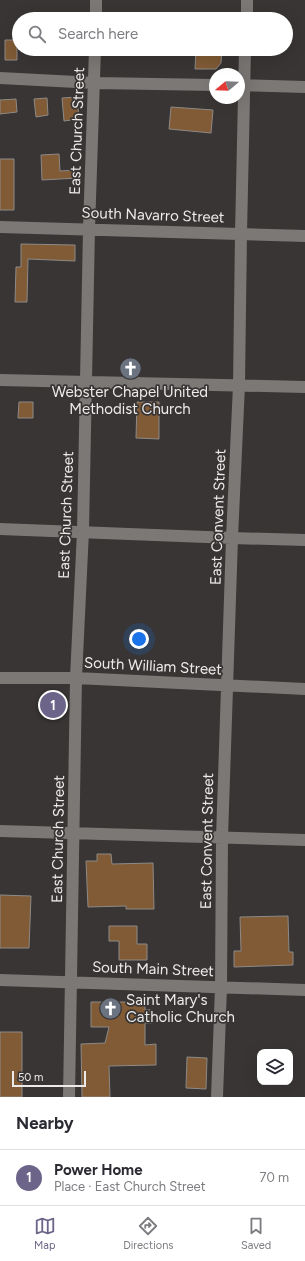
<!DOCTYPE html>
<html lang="en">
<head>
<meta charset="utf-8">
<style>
	:root { --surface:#fff; --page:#f7f7f7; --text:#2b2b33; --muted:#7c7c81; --line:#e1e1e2; --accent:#6d648a }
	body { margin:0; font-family:Figtree,sans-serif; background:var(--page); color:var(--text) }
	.controls { position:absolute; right:12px; bottom:12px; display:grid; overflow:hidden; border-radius:8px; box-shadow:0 4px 16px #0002 }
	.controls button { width:36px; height:36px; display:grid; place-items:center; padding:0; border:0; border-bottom:1px solid var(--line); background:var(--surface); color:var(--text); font:20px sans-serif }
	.compass { position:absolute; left:209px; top:68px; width:36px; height:36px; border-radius:50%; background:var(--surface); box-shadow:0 4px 16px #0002; rotate:251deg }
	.scale { position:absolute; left:12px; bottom:10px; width:74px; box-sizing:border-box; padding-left:4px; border:2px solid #edebea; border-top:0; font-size:11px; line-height:14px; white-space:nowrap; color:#edebea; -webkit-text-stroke:3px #383534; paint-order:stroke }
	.you { position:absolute; left:139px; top:639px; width:14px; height:14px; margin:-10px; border:3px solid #fff; border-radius:50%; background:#1a73e8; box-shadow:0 0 0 6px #1a73e833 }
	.badge { display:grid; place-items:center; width:26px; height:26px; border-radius:50%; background:var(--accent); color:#fff; font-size:13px; font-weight:700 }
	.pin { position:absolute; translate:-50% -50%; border:2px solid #fff; box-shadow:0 1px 4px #0006 }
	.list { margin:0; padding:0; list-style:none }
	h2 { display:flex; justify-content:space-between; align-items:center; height:52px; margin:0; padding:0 16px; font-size:17px }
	h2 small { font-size:13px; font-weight:400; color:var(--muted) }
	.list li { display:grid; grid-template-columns:26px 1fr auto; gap:12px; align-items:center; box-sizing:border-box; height:56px; padding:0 16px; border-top:1px solid var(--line) }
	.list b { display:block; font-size:15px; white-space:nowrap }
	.list p { margin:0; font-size:13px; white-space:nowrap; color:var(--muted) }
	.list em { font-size:13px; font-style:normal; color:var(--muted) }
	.icon { flex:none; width:22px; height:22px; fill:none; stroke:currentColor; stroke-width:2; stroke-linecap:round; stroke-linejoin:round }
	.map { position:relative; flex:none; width:305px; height:1097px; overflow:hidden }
	.search { position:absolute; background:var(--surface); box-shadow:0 4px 16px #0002; left:12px; right:12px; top:12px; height:44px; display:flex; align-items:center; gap:10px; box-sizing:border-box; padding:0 14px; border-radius:22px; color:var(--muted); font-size:15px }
	.sheet { height:108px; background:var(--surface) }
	nav { display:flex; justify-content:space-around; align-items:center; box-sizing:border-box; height:56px; border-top:1px solid var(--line); background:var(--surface); font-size:11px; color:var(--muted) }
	nav a { display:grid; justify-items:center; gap:2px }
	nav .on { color:var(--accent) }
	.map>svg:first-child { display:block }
	.building { fill:#815b36; stroke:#8d8a87 }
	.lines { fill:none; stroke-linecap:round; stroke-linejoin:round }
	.minor { stroke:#7b7876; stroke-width:12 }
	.labels { text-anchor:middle; stroke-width:3.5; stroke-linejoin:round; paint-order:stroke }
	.street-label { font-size:15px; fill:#edebea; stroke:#383534 }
	.poi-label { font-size:15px; fill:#edebea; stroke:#383534 }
</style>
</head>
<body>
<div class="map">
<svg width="305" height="1097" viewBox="0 0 305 1097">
	<rect width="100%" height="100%" fill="#383534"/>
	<!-- building -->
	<path class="building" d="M5,40H17V60H5Z
		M196,49H222L221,63L216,69H195Z
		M77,97L79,119L64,121L62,98Z
		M47,98L48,115L36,117L34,99Z
		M16,99L17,112L0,114V100Z
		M171,107L213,110L211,133L169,129Z
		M59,154L60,171L77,170L78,178L42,180L41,155Z
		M0,159H14V210H0Z
		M21,244L75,245V261L28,259L27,302H15L16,267H21Z
		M19,402H33V418H18Z
		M137,402H159V439L136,438Z
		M97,854H111L112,864L153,863L154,909H126V906L88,907L86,861H97Z
		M0,895L31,896L29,948H0Z
		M288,916L289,952H293V965L234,967V951H241L240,917Z
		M109,926H137V944H147V960H119V941H109Z
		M145,1000V1010H151L152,1023H145V1045L156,1044V1065L109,1066L110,1097H82L81,1044L105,1043L109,1027H91V1002H132V1001Z
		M0,1032H22V1097H0Z
		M187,1057L207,1058L206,1089L186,1088Z"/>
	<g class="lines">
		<!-- minor -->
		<path class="minor" d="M96,19V0
			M247,19V0
			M0,78L95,83L215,85
			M239,85L305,87
			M0,227L305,236
			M0,380L305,387
			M0,529L232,538L305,540
			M0,678H76L305,689
			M0,831L305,840
			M0,980L305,990
			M69,1097L76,678L83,531L89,229L95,49
			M217,1097L221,987L222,838L232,538L239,385L241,234L245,49"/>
	</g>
	<!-- icons -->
	<defs>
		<symbol id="church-disc" viewBox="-11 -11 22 22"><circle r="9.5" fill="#6b7280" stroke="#383534"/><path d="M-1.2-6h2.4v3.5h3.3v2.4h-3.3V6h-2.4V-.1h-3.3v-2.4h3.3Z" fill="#fff"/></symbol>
	</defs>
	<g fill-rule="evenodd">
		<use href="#church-disc" x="118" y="356" width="25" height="25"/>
		<use href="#church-disc" x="98" y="996" width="25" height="25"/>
	</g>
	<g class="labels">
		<!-- street labels -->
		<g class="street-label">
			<text transform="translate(77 131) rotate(-88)" y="5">East Church Street</text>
			<text transform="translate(153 215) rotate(2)" y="5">South Navarro Street</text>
			<text transform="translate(66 515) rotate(-88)" y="5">East Church Street</text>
			<text transform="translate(218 517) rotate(-88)" y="5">East Convent Street</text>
			<text transform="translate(153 666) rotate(3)" y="5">South William Street</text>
			<text transform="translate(58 839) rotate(-89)" y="5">East Church Street</text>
			<text transform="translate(207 841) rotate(-89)" y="5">East Convent Street</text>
			<text transform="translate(153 969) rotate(2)" y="5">South Main Street</text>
		</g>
		<!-- poi labels -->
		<g class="poi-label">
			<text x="130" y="397">Webster Chapel United<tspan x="130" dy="17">Methodist Church</tspan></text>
			<text x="126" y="1005" text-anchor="start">Saint Mary's<tspan x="126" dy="17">Catholic Church</tspan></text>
		</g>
	</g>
</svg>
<div class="controls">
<button><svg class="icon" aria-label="layers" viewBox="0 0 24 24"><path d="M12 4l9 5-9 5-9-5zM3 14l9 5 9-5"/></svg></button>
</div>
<svg class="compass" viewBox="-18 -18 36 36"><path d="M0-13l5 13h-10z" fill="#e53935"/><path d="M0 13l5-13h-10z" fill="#7c7c81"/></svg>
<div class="scale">50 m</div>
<div class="you"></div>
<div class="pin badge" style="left:53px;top:705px">1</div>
<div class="search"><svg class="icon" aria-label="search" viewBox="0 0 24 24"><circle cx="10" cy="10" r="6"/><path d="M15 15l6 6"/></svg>Search here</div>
</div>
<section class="sheet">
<h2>Nearby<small></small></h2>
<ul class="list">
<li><span class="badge">1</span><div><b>Power Home</b><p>Place · East Church Street</p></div><em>70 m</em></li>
</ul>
</section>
<nav>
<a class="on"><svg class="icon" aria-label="map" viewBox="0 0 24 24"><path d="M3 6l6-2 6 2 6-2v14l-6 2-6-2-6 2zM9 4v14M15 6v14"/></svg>Map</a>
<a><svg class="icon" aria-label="directions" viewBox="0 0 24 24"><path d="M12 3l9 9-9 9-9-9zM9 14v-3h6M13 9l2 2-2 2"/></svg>Directions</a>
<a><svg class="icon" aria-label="saved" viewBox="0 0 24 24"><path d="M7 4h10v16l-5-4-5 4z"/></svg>Saved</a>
</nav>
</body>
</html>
